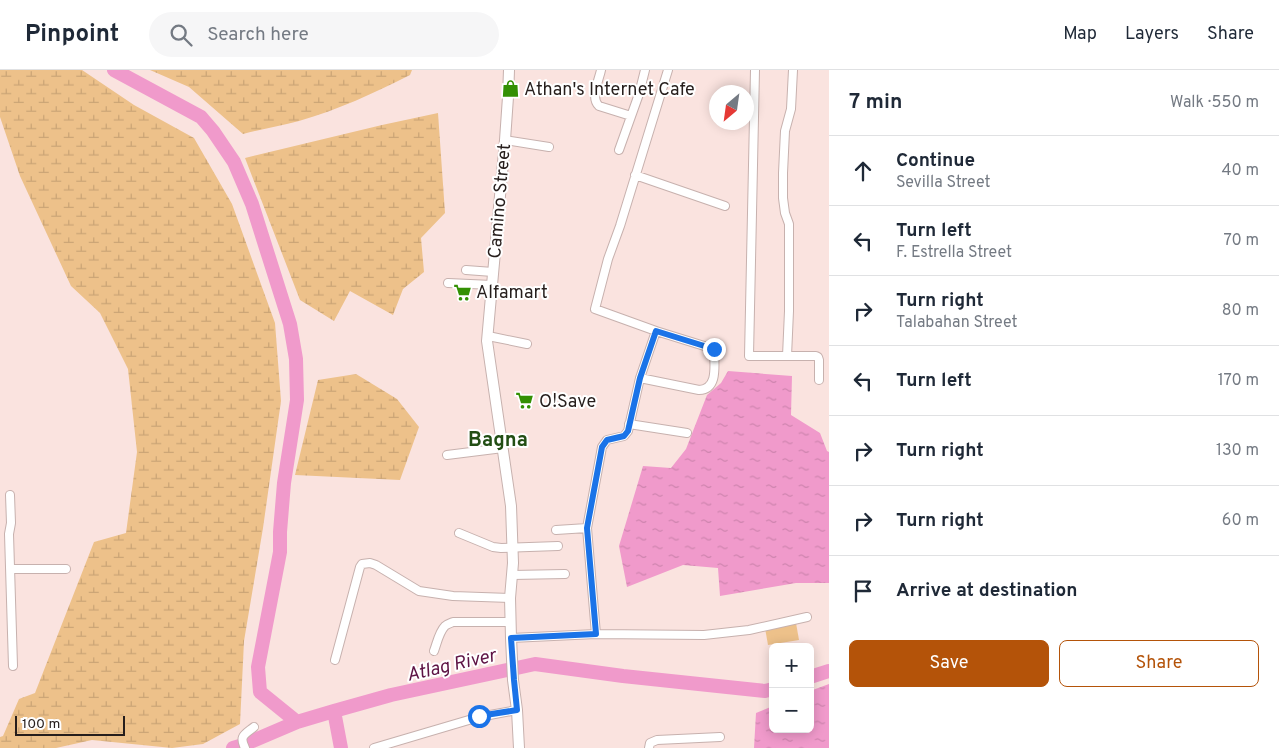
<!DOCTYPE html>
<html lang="en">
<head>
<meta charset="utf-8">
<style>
	:root { --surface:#fff; --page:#f6f6f7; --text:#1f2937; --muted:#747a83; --line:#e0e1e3; --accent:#b45309 }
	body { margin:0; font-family:Overpass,sans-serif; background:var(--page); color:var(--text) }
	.controls { position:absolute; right:15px; bottom:15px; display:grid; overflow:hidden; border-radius:8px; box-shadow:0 2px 12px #0003 }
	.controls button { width:45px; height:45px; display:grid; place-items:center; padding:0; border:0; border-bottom:1px solid var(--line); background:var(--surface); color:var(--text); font:25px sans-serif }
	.compass { position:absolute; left:709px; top:15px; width:45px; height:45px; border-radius:50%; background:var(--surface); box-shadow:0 2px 12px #0003; rotate:209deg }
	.scale { position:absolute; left:15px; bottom:12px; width:110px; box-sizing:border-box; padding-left:5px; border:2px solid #261e1c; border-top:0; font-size:14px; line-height:18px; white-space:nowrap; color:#261e1c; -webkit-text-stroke:4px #fff; paint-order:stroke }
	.stop { position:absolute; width:15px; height:15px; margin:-11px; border:4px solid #1a73e8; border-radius:50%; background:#fff }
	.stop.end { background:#1a73e8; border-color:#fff; box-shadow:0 1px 5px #0008 }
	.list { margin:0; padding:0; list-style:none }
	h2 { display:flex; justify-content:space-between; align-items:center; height:65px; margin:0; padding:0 20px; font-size:21px }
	h2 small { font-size:16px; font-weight:400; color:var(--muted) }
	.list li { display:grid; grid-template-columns:32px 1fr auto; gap:15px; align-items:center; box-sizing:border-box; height:70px; padding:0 20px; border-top:1px solid var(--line) }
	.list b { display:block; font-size:19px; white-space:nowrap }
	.list p { margin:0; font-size:16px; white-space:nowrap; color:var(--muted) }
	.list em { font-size:16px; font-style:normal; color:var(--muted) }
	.actions { display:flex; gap:10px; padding:15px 20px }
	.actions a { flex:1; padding:11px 0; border:1px solid var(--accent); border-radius:8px; text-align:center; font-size:18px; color:var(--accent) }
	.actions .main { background:var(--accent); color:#fff }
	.icon { flex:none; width:28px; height:28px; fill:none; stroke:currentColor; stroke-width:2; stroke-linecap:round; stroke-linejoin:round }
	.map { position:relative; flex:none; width:829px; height:678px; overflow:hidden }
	header { display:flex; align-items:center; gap:30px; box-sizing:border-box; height:70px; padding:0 25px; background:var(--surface); border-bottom:1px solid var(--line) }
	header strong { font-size:24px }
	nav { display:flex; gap:28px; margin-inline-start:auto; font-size:18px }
	.search { width:350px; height:45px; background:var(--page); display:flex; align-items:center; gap:12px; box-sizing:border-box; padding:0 18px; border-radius:28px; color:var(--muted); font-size:19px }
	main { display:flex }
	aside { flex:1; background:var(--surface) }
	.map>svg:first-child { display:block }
	.wetland { fill:url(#wetland-marsh) }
	.pitch { fill:#edc18a }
	.water { fill:url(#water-ripples) }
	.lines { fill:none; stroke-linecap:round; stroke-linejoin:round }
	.river { stroke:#f09acb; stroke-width:14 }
	.minor-casing { stroke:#c7b1ae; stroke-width:10 }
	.major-casing { stroke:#c7b1ae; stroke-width:12 }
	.minor { stroke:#fff; stroke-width:8 }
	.major { stroke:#fff; stroke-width:10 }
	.route { stroke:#1a73e8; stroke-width:6 }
	.labels { text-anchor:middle; stroke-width:4; stroke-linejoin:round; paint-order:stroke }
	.poi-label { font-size:18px; fill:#261e1c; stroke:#fff; text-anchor:start }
	.street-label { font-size:18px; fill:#261e1c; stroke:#fff }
	.water-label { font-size:19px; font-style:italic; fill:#5d1244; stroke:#fff }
	.quarter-label { font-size:20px; font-weight:bold; fill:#224e14; stroke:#fff }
</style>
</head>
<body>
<header>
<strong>Pinpoint</strong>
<div class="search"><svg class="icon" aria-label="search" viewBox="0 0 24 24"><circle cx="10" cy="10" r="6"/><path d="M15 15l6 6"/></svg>Search here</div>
<nav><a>Map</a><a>Layers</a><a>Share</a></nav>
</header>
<main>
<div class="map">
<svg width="829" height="678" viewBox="0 0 829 678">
	<defs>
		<pattern id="wetland-marsh" width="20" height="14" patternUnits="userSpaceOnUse" patternTransform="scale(1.25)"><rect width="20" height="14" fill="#edc18a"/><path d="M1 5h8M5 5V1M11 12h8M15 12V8" fill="none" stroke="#cba576"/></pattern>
		<pattern id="water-ripples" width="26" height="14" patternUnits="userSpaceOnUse" patternTransform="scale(1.25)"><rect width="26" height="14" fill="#f09acb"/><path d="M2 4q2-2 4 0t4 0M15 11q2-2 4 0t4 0" fill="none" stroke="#ce84ae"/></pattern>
	</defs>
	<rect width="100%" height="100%" fill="#fae3df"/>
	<!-- wetland -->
	<path class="wetland" d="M0,0H82L134,35L194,68L232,134L275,253L281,331L263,458L244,571L240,654L203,674L172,678L92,670L56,678H0V667L3,666L19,629L35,623L94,472L126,463L137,382L128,299L100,243L71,216L20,106L0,47Z
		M150,0H412L410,5C374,23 338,40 299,51C281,56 262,59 243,64L189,17Z
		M438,43L445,143L421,168L424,202L403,219L393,245L350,221L334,251L300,230L245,88L382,55Z
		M356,304L397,329L419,357L400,410L295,405L318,310Z"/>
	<!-- pitch -->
	<path class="pitch" d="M796,553L799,570L768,575L765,558Z"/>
	<!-- water -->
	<path class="water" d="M728,301L792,306L791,345L820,363L827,381L829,382V513H796L720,526L718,498L683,495L627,517L619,476L643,396L671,398L686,379L707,325L721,313Z
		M829,614V678H754L756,643L773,636V659H810V621Z"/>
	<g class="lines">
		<!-- river -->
		<path class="river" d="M114,0L201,47L213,61L234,92L252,134L290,254L296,289L297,330L284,413L280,462V482L258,597L260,622L297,652
			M810,607L829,601
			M334,641L341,678
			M233,678L243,675L297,652L334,641L391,625L535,594L623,606L765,621L773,619"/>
		<defs>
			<path id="minor" d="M601,0C599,10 590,28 599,36L631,46
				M755,0L749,286H816L818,287L819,290V310
				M505,70L549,77
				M619,80L639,24L645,0
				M635,105L725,136
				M466,200L493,202
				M448,213L492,215
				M488,266L527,274
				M787,286L789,241V154L785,143L783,128V103L785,61L791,39L793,0
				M640,308L699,320C719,319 714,294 714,279L656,261
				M629,354L687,363
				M447,385L503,378
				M10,425L11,453L9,464L13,596
				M556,460L587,458
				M459,463L493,477L501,478L558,476
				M10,499H66
				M512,505L565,504
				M596,564L587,458L602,377L607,370L624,366L628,361L640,308L656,261L595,239L608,189L620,156L668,0
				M511,568L596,564L704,565L749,560L807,547
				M434,581C437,573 439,562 445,556C447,554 451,553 453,552H510
				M335,590L360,497L362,494L370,493L376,495L419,521L453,526L510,528
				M245,678C239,666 244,665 254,657
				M374,678L479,647L517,640
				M649,678L650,673L657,670L720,667"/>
			<path id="major" d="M509,0L508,27L505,70L487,271L511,436L513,493L510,528L511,568L513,610L517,640L519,678"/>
		</defs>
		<!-- minor casing -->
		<use href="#minor" class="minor-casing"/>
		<!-- major casing -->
		<use href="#major" class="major-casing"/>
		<!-- minor -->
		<use href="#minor" class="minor"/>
		<!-- major -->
		<use href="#major" class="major"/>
	</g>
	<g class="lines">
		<!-- route -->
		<path class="route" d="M479,646L517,640L514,610L511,568L596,564L587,458L602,377L607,370L624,366L628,361L640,308L656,261L714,279"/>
	</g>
	<!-- icons -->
	<defs>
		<symbol id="shop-bare" viewBox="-9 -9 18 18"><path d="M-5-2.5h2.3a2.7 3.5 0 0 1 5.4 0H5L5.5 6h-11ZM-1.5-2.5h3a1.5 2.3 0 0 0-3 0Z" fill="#339003" stroke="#fff" stroke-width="2.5" paint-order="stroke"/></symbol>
		<symbol id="supermarket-bare" viewBox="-9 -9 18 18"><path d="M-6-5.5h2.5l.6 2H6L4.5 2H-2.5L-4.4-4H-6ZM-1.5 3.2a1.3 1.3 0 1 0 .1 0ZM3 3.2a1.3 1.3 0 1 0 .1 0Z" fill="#339003" stroke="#fff" stroke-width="2.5" paint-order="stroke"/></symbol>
	</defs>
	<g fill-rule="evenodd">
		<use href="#shop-bare" x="498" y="6" width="25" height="25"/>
		<use href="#supermarket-bare" x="450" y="210" width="25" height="25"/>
		<use href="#supermarket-bare" x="512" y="318" width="25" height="25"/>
	</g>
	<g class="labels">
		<!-- poi labels -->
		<g class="poi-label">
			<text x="524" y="25">Athan's Internet Cafe</text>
			<text x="476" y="228">Alfamart</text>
			<text x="539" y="337">O!Save</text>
		</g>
		<!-- street labels -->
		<g class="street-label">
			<text transform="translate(499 131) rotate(-85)" y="6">Camino Street</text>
		</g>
		<!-- water labels -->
		<g class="water-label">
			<text transform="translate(451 594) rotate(-13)" y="7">Atlag River</text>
		</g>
		<!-- quarter labels -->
		<g class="quarter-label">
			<text x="498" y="376">Bagna</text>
		</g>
	</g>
</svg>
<div class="controls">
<button>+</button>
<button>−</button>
</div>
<svg class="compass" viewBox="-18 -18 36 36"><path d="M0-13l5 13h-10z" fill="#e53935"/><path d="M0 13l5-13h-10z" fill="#747a83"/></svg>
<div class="scale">100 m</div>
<div class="stop" style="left:479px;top:646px"></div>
<div class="stop end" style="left:714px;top:279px"></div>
</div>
<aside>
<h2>7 min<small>Walk · 550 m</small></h2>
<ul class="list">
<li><svg class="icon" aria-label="ahead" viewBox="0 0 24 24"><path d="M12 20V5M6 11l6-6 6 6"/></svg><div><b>Continue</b><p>Sevilla Street</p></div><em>40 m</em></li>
<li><svg class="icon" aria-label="left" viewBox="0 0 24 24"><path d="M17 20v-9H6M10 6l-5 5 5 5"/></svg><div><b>Turn left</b><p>F. Estrella Street</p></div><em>70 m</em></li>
<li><svg class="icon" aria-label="right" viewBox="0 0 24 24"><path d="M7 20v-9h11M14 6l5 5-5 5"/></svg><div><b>Turn right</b><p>Talabahan Street</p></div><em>80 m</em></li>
<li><svg class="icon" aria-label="left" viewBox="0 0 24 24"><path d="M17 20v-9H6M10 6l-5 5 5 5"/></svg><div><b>Turn left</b></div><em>170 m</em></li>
<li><svg class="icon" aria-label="right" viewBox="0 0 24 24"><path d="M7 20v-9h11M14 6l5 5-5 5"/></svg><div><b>Turn right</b></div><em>130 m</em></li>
<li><svg class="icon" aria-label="right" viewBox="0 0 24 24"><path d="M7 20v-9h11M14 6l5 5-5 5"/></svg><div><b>Turn right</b></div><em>60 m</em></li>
<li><svg class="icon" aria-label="arrive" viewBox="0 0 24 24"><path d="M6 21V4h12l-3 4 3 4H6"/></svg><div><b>Arrive at destination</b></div></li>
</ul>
<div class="actions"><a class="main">Save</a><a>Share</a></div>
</aside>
</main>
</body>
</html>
